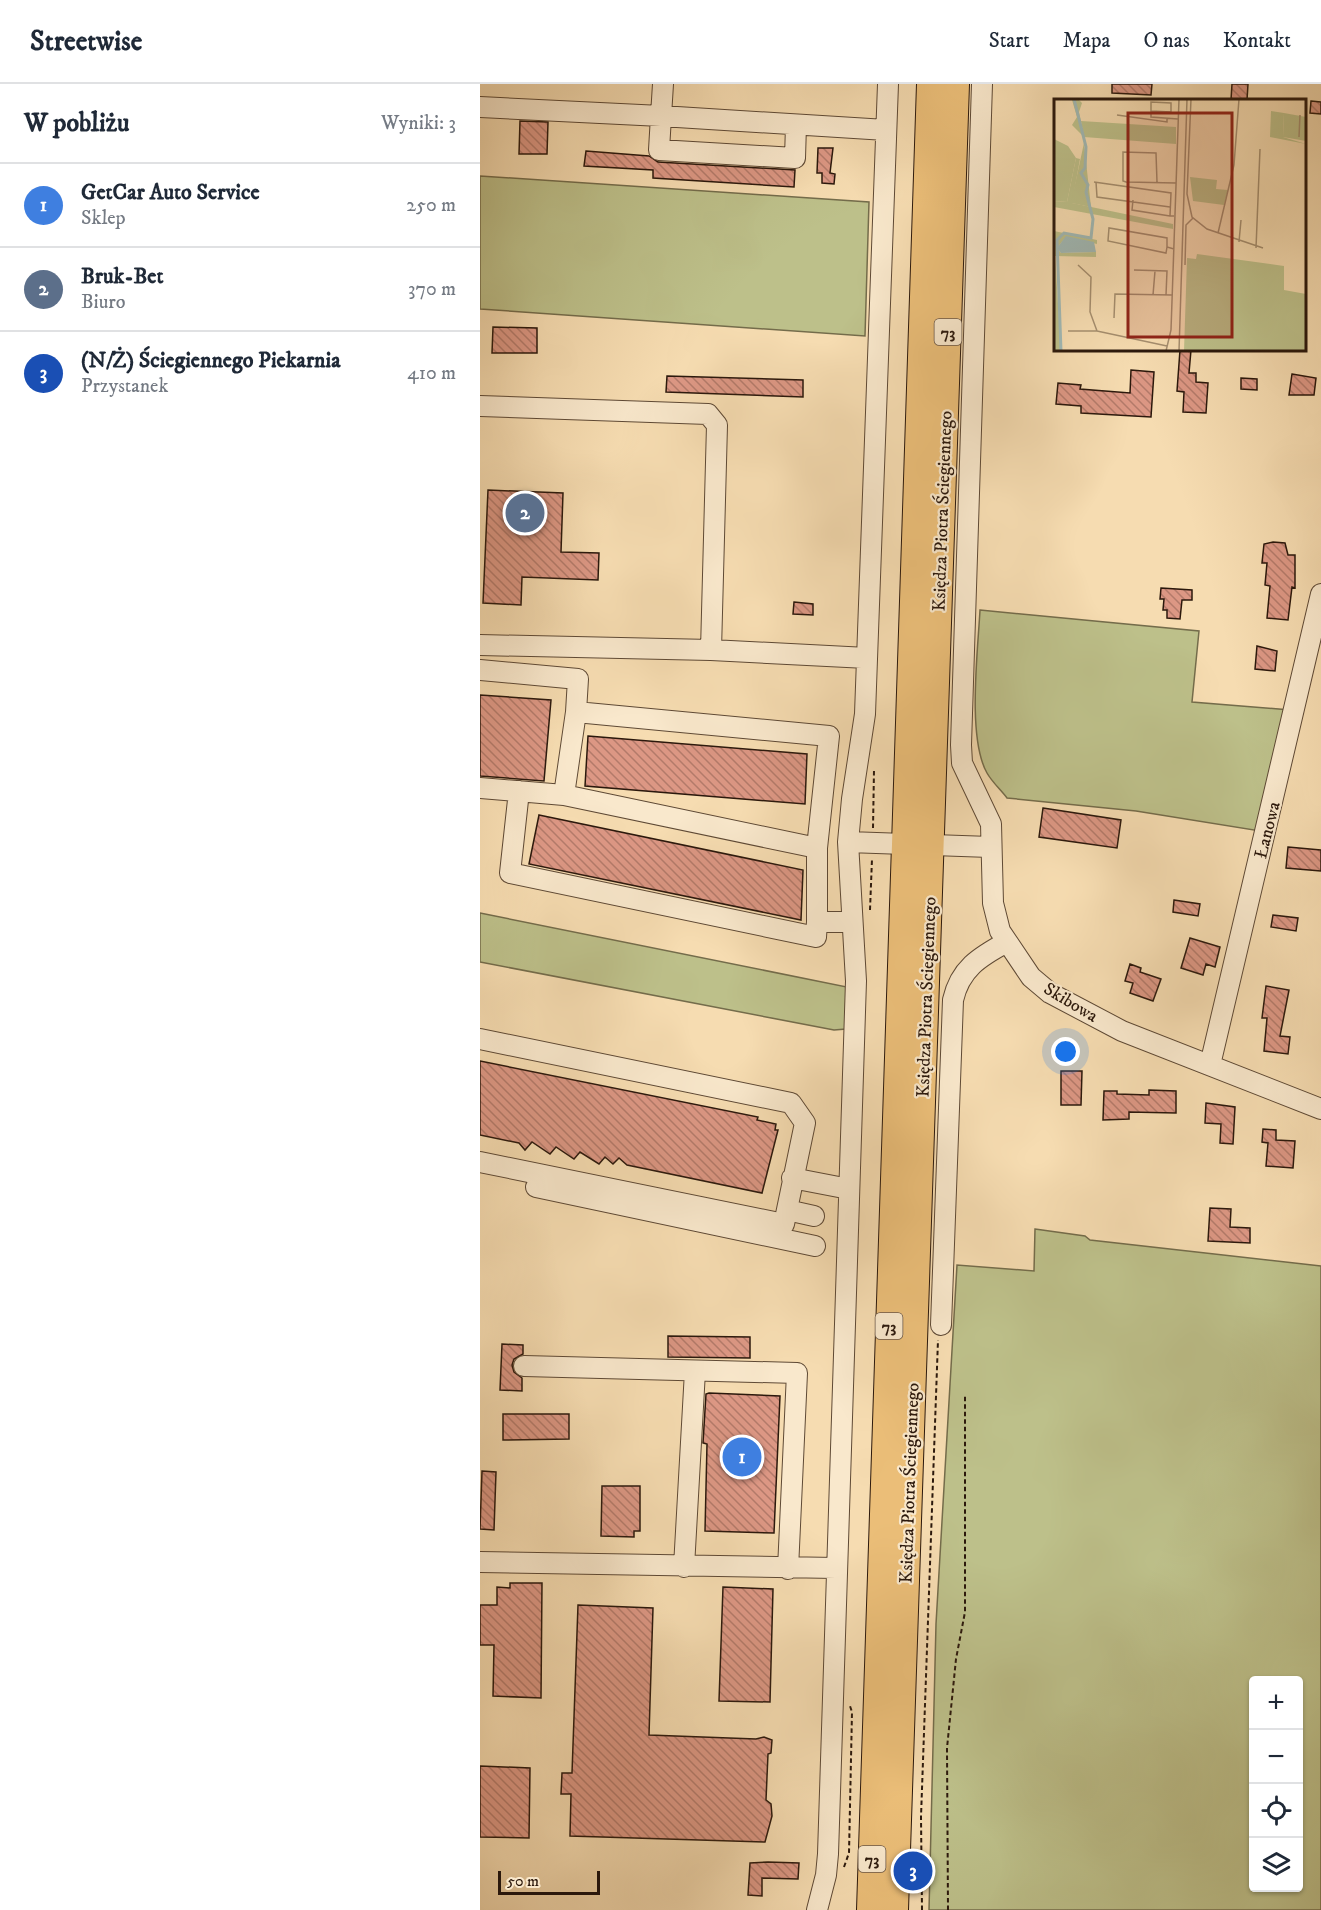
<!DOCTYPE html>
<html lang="pl">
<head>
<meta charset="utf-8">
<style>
	:root { --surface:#fff; --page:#f2f2f3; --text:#1f2937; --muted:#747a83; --line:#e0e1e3; --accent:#8f2418 }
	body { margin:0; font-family:"IM FELL DW Pica",serif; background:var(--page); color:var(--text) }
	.controls { position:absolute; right:18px; bottom:18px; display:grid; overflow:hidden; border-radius:6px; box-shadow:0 2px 4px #0004 }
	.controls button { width:54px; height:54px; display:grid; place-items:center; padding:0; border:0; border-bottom:2px solid var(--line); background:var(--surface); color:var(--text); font:30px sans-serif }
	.scale { position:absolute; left:18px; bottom:15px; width:102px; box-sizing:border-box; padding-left:6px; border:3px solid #2b180c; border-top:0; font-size:16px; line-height:21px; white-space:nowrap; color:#2b180c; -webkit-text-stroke:4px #f9e8cc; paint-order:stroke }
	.you { position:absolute; left:586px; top:968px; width:21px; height:21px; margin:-15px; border:4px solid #fff; border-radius:50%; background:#1a73e8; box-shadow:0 0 0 9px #1a73e833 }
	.badge { display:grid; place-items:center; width:39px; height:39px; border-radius:50%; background:var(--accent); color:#fff; font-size:20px; font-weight:700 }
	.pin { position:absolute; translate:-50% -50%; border:3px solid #fff; box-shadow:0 2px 6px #0006 }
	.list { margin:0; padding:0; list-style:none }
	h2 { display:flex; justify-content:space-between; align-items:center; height:78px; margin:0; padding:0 24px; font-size:26px }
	h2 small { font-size:20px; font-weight:400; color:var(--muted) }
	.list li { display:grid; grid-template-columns:39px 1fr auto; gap:18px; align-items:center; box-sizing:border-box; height:84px; padding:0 24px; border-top:2px solid var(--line) }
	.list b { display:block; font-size:22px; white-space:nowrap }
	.list p { margin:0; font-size:20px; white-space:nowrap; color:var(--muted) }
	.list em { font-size:20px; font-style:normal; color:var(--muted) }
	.icon { flex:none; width:33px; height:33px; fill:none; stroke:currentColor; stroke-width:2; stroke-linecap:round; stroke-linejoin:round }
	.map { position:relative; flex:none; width:841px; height:1826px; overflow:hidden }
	header { display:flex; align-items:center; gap:36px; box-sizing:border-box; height:84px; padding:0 30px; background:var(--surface); border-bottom:2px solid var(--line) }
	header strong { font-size:28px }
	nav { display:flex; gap:33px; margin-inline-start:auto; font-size:21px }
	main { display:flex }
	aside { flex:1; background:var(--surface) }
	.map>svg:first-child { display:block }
	.grass { fill:#bdc08a; stroke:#746c4b; stroke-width:1.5; fill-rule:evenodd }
	.building { fill:url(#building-back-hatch); stroke:#2b180c; stroke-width:1.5 }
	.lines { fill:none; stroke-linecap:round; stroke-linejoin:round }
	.minor-casing { stroke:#5e4935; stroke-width:22 }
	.major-casing { stroke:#2b180c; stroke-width:28 }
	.path { stroke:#2b180c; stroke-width:2; stroke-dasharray:4.5 3; stroke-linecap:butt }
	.minor { stroke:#f9e8cc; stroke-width:20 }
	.major { stroke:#ebbe78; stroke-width:26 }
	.labels { text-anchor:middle; stroke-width:4.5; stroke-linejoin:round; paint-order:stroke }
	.shield { fill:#f9e8cc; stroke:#695646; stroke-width:1.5 }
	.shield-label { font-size:16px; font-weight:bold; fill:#2b180c }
	.street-label { font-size:18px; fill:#2b180c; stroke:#f9e8cc }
	.inset-river { fill:none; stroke:#a0b9b6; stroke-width:3 }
	.inset-road { fill:none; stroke:#a58e6f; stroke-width:1.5 }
	.view { fill:#8f2418; fill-opacity:0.15; stroke:#8f2418; stroke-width:3 }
	.inset-edge { fill:none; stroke:#2b180c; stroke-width:3 }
</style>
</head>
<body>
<header>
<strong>Streetwise</strong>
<nav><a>Start</a><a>Mapa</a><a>O nas</a><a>Kontakt</a></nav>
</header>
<main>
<aside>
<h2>W pobliżu<small>Wyniki: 3</small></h2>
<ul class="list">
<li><span class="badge" style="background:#3f7fe0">1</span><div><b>GetCar Auto Service</b><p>Sklep</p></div><em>250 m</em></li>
<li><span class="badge" style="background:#5c6f8a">2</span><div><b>Bruk-Bet</b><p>Biuro</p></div><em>370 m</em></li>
<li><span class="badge" style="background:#1a4fb4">3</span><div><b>(N/Ż) Ściegiennego Piekarnia</b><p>Przystanek</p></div><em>410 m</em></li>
</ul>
</aside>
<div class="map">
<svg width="841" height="1826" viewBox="0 0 841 1826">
	<defs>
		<pattern id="building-back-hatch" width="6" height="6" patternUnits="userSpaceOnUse" patternTransform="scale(1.5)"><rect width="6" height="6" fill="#dc9784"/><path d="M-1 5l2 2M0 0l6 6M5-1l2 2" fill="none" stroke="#b37a6a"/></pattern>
	</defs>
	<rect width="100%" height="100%" fill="#f6dcb1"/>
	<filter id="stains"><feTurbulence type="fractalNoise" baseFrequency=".00333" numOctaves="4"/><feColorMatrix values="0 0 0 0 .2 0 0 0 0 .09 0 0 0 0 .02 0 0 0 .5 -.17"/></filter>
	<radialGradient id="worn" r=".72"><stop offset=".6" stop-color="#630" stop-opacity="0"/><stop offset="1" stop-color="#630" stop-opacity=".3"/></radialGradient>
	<!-- grass -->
	<path class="grass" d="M0,92L389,118L385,252L0,225Z
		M500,526L719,547L712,618L810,626L780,747L656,727L527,714C521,706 512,698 507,689C487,654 498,566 500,526Z
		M0,829L367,903L366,945L354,946L0,878Z
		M555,1145L605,1152L610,1156L841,1182V1826H449L456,1540L477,1181L554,1187ZM818,1596V1804H774V1596Z"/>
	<!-- building -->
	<path class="building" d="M632,0H672L671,11L632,9Z
		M752,0H768L767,16H751Z
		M831,17L841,18V30L830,29Z
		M40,37L68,38L67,70H39Z
		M338,64H353L350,89L355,90L354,100L342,99V89H337Z
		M106,67L169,72L178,78L315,86L314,103L173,94V86L104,82Z
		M13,243L57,244V269H12Z
		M700,266H711L709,289H716V298L728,299L726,329L703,328L704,308L697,307Z
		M651,286L674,288L671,333L601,329V322L576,320L578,299L601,301L600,305L650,309Z
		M812,290L836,294L834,311H809Z
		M187,292L323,296V313L186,308Z
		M761,294L777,295V306L761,305Z
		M8,406L83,409L81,468L119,469L118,496L42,493L41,521L3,519Z
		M793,458L805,459L808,471H815V504L812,503L808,536L787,534L790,502L785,501L787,479H782L784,460Z
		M681,504L712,506V516H702L700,535L687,534V526H683L684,515H680Z
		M314,518L333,520V531L313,530Z
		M777,562L797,567L795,587L775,585Z
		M0,611L71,616L64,697L0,692Z
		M108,652L327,670L325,720L105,702Z
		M563,724L641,736L637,764L559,753Z
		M59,731L323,786L321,836L49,780Z
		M808,763L841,766V787L806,784Z
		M694,816L720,820L718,832L693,828Z
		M793,831L818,834L816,847L791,843Z
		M710,854L740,863L735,883L726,880L723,891L701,884Z
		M650,880L661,884L660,888L681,895L673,917L650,909L653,899L645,897Z
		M786,902L809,906L800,952L810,953L808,970L784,967L787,934H782Z
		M0,977L278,1033L277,1036L296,1040L295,1046H298L282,1109L147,1081L139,1074L133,1080L125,1073L119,1080L100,1068L94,1075L76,1063L70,1070L52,1058L45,1066L39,1059L0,1051Z
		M581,987H602L601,1021H581Z
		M669,1006L696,1007V1029L649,1028V1035L623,1036L624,1007H637V1010L669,1011Z
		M726,1019L755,1023L753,1060L740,1059L741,1040L725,1039Z
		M783,1045L796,1046V1056L815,1057L813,1084L786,1082L788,1059L782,1058Z
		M730,1124L751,1125L750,1143L770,1144V1159L728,1157Z
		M188,1252L270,1253V1274L188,1273Z
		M22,1260L43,1261V1270L34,1275L32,1281L34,1288L42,1294V1307L20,1306Z
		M229,1309L300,1312L294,1449L225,1447L227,1360L223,1359L226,1310Z
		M23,1330H89V1355L23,1356Z
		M2,1387L16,1388L14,1446L0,1445Z
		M122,1402H160V1447H154V1453L121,1452Z
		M30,1499H62L61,1614L13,1612L14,1561H0V1521H17V1503L30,1504Z
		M243,1503L293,1505L290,1618L239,1617Z
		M98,1521L173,1524L169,1651L276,1655L284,1653L292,1656L291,1669L288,1670L286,1716L291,1720L292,1732L285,1758L90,1752L91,1710H81L82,1689H92Z
		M0,1682L50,1684L49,1754L0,1753Z
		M288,1778L319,1779L318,1795L282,1794V1812L268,1811L270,1779Z"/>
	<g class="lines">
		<defs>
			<path id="minor" d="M183,0L181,32L406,46
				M502,0L481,661L482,679L511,740L513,819L520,847L551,893L570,909L642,947L841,1025
				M0,23L181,32L179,66L315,74L316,41
				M0,322L228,330L237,341L231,566
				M0,561L231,566L387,574
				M0,586L98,595L96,628L349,652L337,764V838H372
				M0,704L84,711L337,764
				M39,707L30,789L336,853L337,838
				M84,711L96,628
				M368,758L510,763
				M0,955L311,1019L325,1039L304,1140L0,1078
				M730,981L841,510
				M312,1094L369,1105
				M56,1103L335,1162
				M307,1126L334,1132
				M461,1241L473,916C480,885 499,873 527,858
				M44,1282L317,1289L308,1485
				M0,1478L356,1484
				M204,1483L215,1287
				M337,1826L346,1791L348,1770L376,897L368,758L372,715L385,630L408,0"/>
			<path id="major" d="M390,1826L450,0
				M415,1826L476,0"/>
		</defs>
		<!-- minor casing -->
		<use href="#minor" class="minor-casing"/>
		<!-- major casing -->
		<use href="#major" class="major-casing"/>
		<!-- path -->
		<path class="path" d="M393,744L394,686
			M390,826L392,775
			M364,1783L369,1769L372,1628L370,1622
			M442,1826L441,1733L458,1256
			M468,1826L467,1664L476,1575L485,1528V1311"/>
		<!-- minor -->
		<use href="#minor" class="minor"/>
		<!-- major -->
		<use href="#major" class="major"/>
	</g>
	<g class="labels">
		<!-- shield labels -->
		<g class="shield">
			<rect x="454.5" y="235" width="27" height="26" rx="4.5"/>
			<rect x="395.5" y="1229" width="27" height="26" rx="4.5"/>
			<rect x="378.5" y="1762" width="27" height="26" rx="4.5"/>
		</g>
		<g class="shield-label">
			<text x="468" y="254">73</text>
			<text x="409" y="1248">73</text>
			<text x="392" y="1781">73</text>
		</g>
		<!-- street labels -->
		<g class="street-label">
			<text transform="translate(462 427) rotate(-88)" y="6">Księdza Piotra Ściegiennego</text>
			<text transform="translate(787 746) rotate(-76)" y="6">Łanowa</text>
			<text transform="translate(446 913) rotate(-88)" y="6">Księdza Piotra Ściegiennego</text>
			<text transform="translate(591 918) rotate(31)" y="6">Skibowa</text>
			<text transform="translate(429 1399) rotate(-88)" y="6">Księdza Piotra Ściegiennego</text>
		</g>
	</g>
	<!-- overview -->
	<g transform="translate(574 15)">
		<rect width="252" height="252" fill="#f6dcb1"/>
		<path d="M27,22L122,28V45L30,38ZM22,59L26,60L18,104L119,125V130L0,108V102L13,103ZM136,78L163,81L162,90L174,91L170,106L139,102ZM0,132L43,141V145L12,138L3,149L7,154L42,153V158L1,157ZM143,155L230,167V191L252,195V252H130L133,159L142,160Z" fill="#bdc08a"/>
		<path d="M24,0L28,4L25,13L30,38L18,26L23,18L18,1ZM217,12L230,14L229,38L252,45L216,38ZM0,40L14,47L22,59L13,103L0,102ZM30,44L37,108L17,104ZM0,146L1,157L7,252H0Z" fill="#bdc08a"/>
		<path d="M230,14L252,18V42L229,38Z" fill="#bdc08a"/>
		<path d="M12,137L40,143L42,153L7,154L3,149Z" fill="#a0b9b6"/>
		<path class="inset-river" d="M7,252L3,141L10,134L37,139L39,120L32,93L34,86L27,74L31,69L32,48L20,0"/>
		<path class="inset-road" d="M137,0L133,95L138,118L153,130L209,149M97,12L117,13V4L97,3V18L124,20M63,16L113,23V19M245,38L246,16M40,83L117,94L116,117H120M42,83L43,98L116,108M103,83L102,54L69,53V82L72,83L122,84M79,101L78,111L116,117M164,134L180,66L185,0M185,143L187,121M113,148L112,154L54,142L55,129L113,139V148L120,150M202,149L206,50M24,166L37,178L36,213L43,232M131,166L132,126L139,119M80,171L113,172L112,196M99,196L101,172M60,219L61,195L118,196M14,232H43L113,247M112,252L117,231L125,0M125,252L133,0"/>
		<path class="view" d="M74,14H178V238H74Z"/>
		<rect width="252" height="252" class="inset-edge"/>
	</g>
	<rect width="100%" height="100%" filter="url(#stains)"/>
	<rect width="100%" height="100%" fill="url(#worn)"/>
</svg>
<div class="controls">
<button>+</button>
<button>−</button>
<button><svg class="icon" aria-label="locate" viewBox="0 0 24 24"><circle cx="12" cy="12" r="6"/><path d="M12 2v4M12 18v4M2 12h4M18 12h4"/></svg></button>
<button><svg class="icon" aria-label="layers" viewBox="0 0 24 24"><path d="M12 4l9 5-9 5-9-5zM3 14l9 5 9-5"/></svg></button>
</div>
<div class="scale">50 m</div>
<div class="you"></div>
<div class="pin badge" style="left:262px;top:1373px;background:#3f7fe0">1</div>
<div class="pin badge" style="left:45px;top:429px;background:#5c6f8a">2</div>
<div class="pin badge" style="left:433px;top:1787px;background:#1a4fb4">3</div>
</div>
</main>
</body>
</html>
